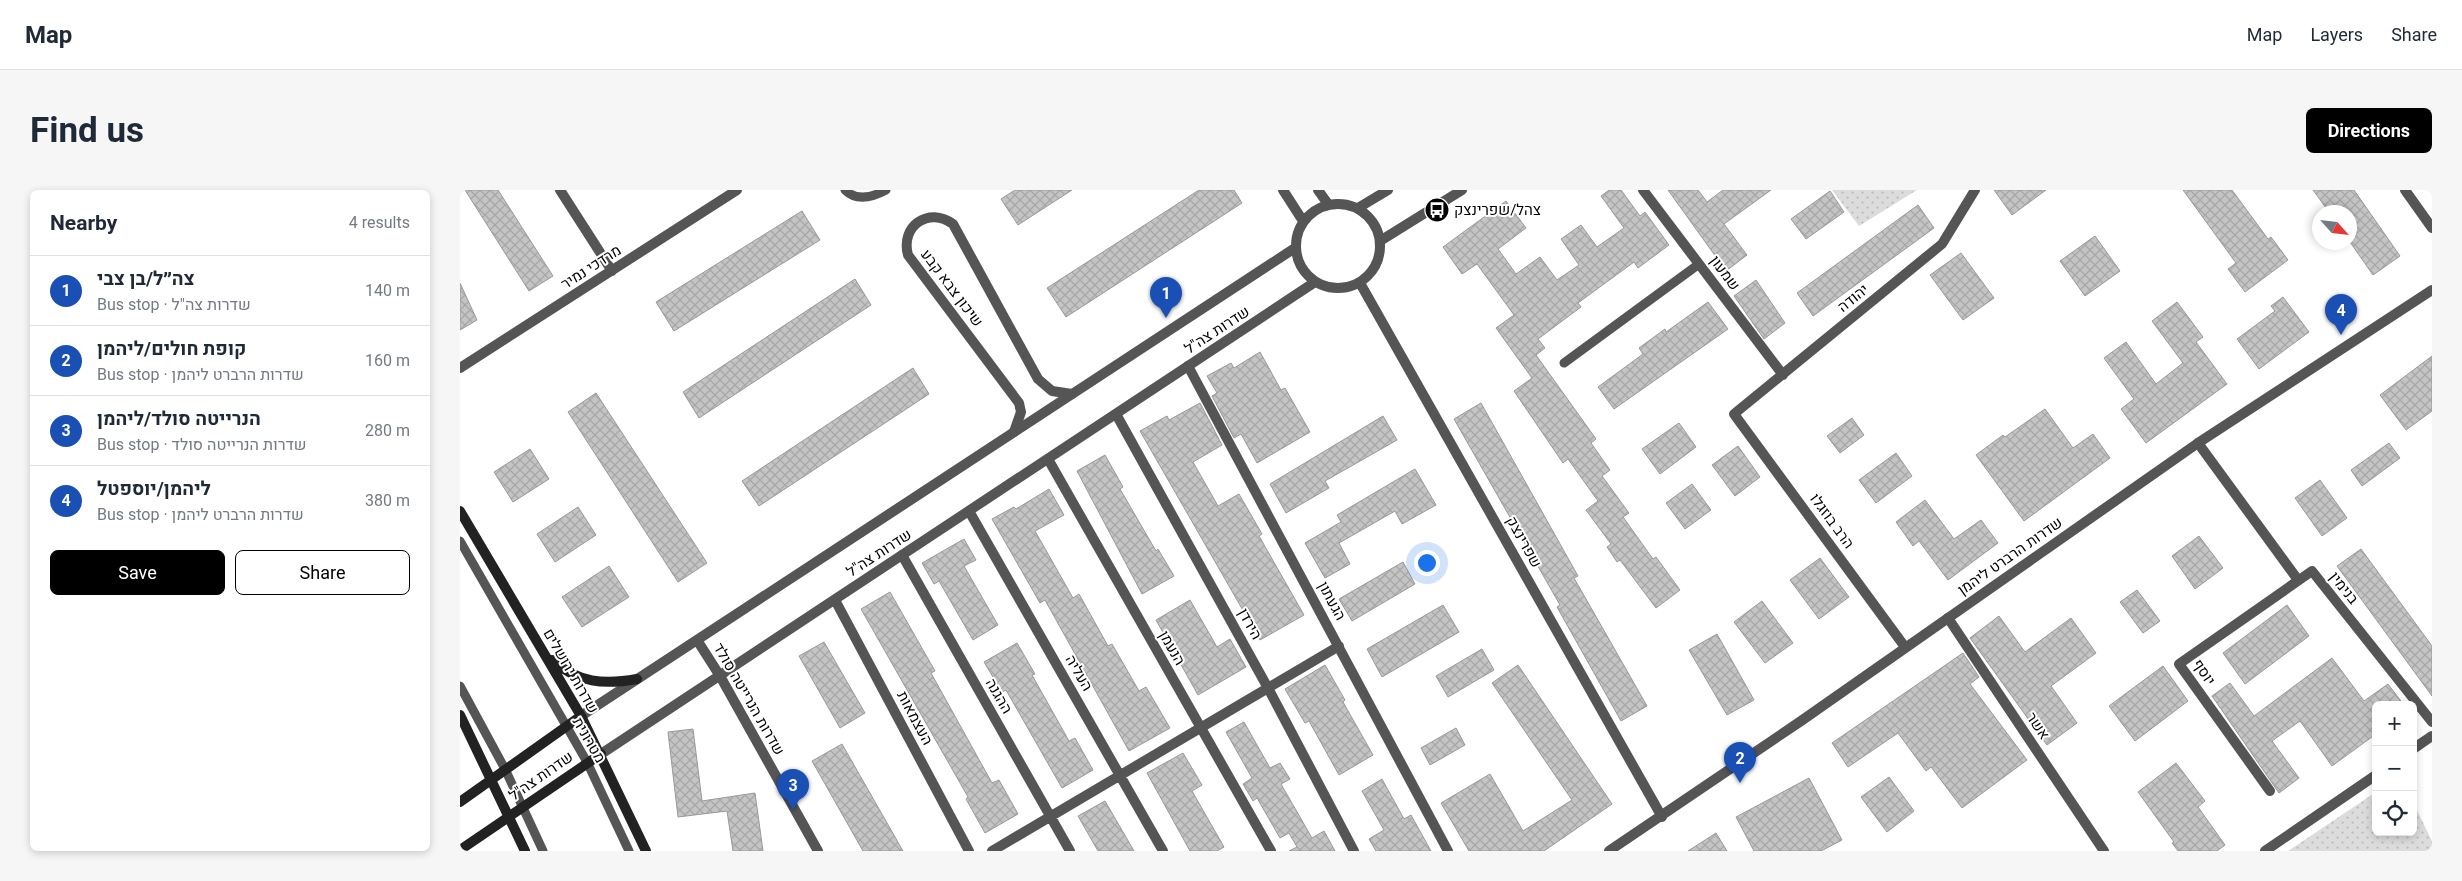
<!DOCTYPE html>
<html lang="en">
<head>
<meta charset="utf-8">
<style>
	:root { --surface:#fff; --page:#f6f6f7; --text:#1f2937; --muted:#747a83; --line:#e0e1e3; --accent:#000 }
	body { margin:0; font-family:Roboto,Heebo,sans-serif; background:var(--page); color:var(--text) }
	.controls { position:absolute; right:15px; bottom:15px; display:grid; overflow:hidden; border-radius:8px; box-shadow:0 2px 8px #0003 }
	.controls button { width:45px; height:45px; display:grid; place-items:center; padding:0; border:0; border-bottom:1px solid var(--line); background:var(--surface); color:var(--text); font:25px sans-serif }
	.compass { position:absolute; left:1852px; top:15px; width:45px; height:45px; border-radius:50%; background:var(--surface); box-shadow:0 2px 8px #0003; rotate:117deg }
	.you { position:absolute; left:966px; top:372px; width:18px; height:18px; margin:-12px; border:4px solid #fff; border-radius:50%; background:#1a73e8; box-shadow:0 0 0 8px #1a73e833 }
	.badge { display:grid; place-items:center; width:32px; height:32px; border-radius:50%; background:var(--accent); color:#fff; font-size:16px; font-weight:700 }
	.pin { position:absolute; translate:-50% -41px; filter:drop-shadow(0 1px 2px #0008) }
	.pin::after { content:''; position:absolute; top:26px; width:18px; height:15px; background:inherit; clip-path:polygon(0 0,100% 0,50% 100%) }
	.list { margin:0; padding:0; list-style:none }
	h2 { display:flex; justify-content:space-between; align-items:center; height:65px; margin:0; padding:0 20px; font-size:21px }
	h2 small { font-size:16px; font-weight:400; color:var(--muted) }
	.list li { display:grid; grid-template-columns:32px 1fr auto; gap:15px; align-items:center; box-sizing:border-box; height:70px; padding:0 20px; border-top:1px solid var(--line) }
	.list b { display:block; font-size:19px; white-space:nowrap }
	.list p { margin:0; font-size:16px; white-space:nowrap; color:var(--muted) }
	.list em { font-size:16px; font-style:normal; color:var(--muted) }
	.actions { display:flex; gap:10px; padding:15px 20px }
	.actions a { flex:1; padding:11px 0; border:1px solid var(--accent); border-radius:8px; text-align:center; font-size:18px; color:var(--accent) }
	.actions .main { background:var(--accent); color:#fff }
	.icon { flex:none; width:28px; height:28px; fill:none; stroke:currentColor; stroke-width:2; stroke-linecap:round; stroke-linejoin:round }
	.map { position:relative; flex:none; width:1972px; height:661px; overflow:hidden; border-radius:8px }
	header { display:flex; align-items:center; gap:30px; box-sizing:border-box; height:70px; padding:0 25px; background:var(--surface); border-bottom:1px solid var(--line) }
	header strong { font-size:24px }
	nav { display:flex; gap:28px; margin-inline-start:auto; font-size:18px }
	.intro { display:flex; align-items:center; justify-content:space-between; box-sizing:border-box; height:120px; padding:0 30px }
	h1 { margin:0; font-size:35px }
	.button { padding:12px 22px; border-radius:8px; background:var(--accent); color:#fff; font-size:18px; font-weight:700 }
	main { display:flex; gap:30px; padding:0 30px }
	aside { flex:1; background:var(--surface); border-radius:8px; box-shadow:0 2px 8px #0003 }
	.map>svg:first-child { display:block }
	.grass { fill:url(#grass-dots) }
	.building { fill:url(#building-cross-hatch); stroke:#999 }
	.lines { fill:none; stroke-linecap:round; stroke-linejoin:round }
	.service { stroke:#555; stroke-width:9 }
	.minor { stroke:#555; stroke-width:10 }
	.tertiary { stroke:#555; stroke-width:10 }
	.secondary { stroke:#222; stroke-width:10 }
	.labels { text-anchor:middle; stroke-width:4; stroke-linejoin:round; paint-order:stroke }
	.poi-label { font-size:15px; fill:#000; stroke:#fff; text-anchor:start }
	.street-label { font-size:15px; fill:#000; stroke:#fff }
</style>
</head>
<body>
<header>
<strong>Map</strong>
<nav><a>Map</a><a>Layers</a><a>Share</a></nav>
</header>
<div class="intro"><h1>Find us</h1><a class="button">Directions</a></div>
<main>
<aside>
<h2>Nearby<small>4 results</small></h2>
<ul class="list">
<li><span class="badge" style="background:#1a4fb4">1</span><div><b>צה״ל/בן צבי</b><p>Bus stop · שדרות צה&quot;ל</p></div><em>140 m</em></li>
<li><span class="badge" style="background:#1a4fb4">2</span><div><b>קופת חולים/ליהמן</b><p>Bus stop · שדרות הרברט ליהמן</p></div><em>160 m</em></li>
<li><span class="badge" style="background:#1a4fb4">3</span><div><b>הנרייטה סולד/ליהמן</b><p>Bus stop · שדרות הנרייטה סולד</p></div><em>280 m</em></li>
<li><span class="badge" style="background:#1a4fb4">4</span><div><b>ליהמן/יוספטל</b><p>Bus stop · שדרות הרברט ליהמן</p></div><em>380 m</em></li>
</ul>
<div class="actions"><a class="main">Save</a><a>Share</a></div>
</aside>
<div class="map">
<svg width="1972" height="661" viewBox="0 0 1972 661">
	<defs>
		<pattern id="grass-dots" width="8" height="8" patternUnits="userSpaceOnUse" patternTransform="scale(1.25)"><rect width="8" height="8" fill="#dcdcdc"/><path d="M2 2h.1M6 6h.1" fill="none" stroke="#bbb" stroke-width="1.8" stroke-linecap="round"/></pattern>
		<pattern id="building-cross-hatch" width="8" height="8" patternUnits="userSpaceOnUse" patternTransform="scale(1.25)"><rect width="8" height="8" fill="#c4c4c4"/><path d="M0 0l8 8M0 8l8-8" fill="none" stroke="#a7a7a7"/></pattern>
	</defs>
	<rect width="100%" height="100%" fill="#fff"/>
	<!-- grass -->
	<path class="grass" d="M1372,0H1457L1399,36Z
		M1916,602V642H1953V612L1972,651V661H1828Z"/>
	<!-- building -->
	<path class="building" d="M5,0H38L93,86L69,101Z
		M555,0H612L558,35L541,9Z
		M739,0H774L782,13L606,127L587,98Z
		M1149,0H1161L1180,26L1185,22L1209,55L1178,78L1174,72L1118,113L1121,117L1078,149L1085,158L1076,165L1136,249L1131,253L1150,280L1142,286L1169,323L1163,327L1193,369L1196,367L1220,400L1196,418L1160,370L1157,372L1147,357L1151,354L1126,320L1138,311L1108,269L1103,273L1054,201L1072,188L1036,138L1054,125L1017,74L1002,84L983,57L1046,11L1066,38L1038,59L1056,84L1080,67L1097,90L1119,75L1101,49L1121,35L1137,57L1164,38L1141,6Z
		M1208,0H1238L1247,12L1263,0H1311L1264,34L1287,65L1266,81Z
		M1534,0H1586L1552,25Z
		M1723,0H1772L1808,49L1811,47L1828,70L1785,102L1768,79L1776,73Z
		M1853,0H1894L1940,66L1913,85L1890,52V22H1869Z
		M1370,1L1384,22L1346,49L1331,29Z
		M1458,15L1474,38L1353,126L1337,103Z
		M342,21L360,50L214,141L196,112Z
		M1635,46L1660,81L1625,106L1600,71Z
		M1501,63L1534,108L1503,130L1470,85Z
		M395,89L411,115L239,228L223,202Z
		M1296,90L1325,133L1304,149L1274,106Z
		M0,93L17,130L0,140Z
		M1823,107L1849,142L1799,179L1777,149L1815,121L1811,116Z
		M1248,112L1268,139L1154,219L1138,197L1183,164L1179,158L1205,139L1206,142Z
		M1717,112L1743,147L1736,152L1767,194L1686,253L1661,219L1674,209L1644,168L1666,152L1696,194L1723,173L1692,131Z
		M800,162L821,200L825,198L850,242L797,273L781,244L774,248L752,206L757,203L747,186L771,173L774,178Z
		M1972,166V221L1946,240L1920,205Z
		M453,178L469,204L299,316L282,291Z
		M136,203L247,373L218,392L108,222Z
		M740,213L762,255L733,272L758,316L779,304L802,344L799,346L844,425L800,450L680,241L707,226L709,230Z
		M1021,213L1118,386L1114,388L1187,516L1161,531L1097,417L1100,415L994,229Z
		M1585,219L1613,258L1633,244L1650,268L1564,331L1516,265L1543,245L1545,247Z
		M923,226L937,250L865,291L869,298L826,323L810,294Z
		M1392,228L1404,245L1380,263L1367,246Z
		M1219,233L1236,257L1200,284L1182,259Z
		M1929,253L1940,268L1902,296L1891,280Z
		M1278,256L1300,287L1275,306L1252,275Z
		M70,259L89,289L53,312L34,282Z
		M1436,263L1452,286L1416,313L1399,290Z
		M645,265L663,297L660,299L696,361L698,359L714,386L682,404L617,281Z
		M955,279L976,315L942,334L935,321L879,353L890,374L865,388L845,353L881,332L877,325Z
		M1860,290L1887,328L1862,346L1835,308Z
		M1232,294L1251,320L1225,339L1206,313Z
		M589,299L604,325L575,341L613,408L619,404L648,456L652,454L679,501L686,497L710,538L669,561L585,410L580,413L532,329L554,317L556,319Z
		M1465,310L1494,349L1521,330L1538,353L1488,390L1459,351L1453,356L1436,332Z
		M118,317L136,345L95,372L77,344Z
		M1739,346L1763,378L1735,399L1712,366Z
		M504,349L516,370L504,376L538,435L513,450L479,391L474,394L462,373Z
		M1901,359L1972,456V506L1877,376Z
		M1360,368L1389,407L1359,429L1330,390Z
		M943,372L955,394L892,431L879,409Z
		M149,376L169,407L122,437L102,407Z
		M1677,400L1700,431L1683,443L1660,412Z
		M430,402L475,481L471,483L532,593L539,590L558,624L525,643L506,609L508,607L401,419Z
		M730,410L757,457L770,449L786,477L738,505L696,430Z
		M1302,411L1333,453L1305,473L1274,432Z
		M983,415L999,442L922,487L907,459Z
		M1827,415L1849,446L1785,494L1763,463Z
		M1539,426L1565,462L1611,428L1636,463L1591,496L1617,533L1587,555L1510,448Z
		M1257,444L1294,510L1267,525L1229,460Z
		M364,452L405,523L380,538L339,466Z
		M557,453L575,484L572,485L609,551L615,548L633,580L602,598L546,500L542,502L524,472Z
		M1022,459L1034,480L988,507L976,486Z
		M1503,463L1519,487L1510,494L1567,570L1502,618L1471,577L1466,581L1438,543L1388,577L1372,553Z
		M1872,468L1904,511L1928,494L1944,515H1916V544L1872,576L1840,531L1812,551L1839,588L1819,603L1752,506L1770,493L1794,526Z
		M865,475L885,510L883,512L913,565L879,585L849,531L845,533L825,499Z
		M1058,475L1152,614L1084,661H1009L981,613L1030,584L1063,641L1112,610L1032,493Z
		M1703,476L1728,511L1675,551L1649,516Z
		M784,532L810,578L820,573L830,589L821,594L852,648L864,641L875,661H829L837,657L829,643L820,648L797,608L793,611L783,594L792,588L766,542Z
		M996,538L1005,555L970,575L961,558Z
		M233,539L242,611L295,603L303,661H273L267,621L218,627L208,542Z
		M382,554L443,661H403L352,571Z
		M723,563L742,595L732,601L764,657L757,661H730L687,583Z
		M1716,573L1745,611L1738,617L1765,655L1757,661H1718L1712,653L1714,652L1678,602Z
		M1429,587L1454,621L1427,642L1401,607Z
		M1349,588L1382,650L1361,661H1294L1276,627Z
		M922,589L944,629L951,625L971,661H916L909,649L924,640L902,601Z
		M645,611L674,661H638L618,626Z
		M1256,643L1267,661H1228Z"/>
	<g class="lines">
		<!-- service -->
		<path class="service" d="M385,0C397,12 413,7 426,0
			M1104,173L1239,74
			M0,351L127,572L169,661
			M0,496L45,579L83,661"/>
		<!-- minor -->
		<path class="minor" d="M100,0L152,81
			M1183,0L1323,185
			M728,176L988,661
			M0,178L277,0
			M656,224L808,498L894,661
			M554,242L561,222L559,213L448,65C440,36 469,16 493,34L578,189L592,201L612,204
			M1738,253L1838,390
			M588,269L811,661
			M509,321L703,661
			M442,365L610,661
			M375,410L509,661
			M1488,428L1644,661
			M1445,457L1274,224L1482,54L1515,0
			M1953,559L1972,546
			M1810,601L1719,474L1852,381L1972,532
			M532,661L879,456
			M1805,661L1916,585"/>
		<!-- tertiary -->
		<path class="tertiary" d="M823,0L843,31
			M858,0L868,14
			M1945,0L1972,38
			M836 56a42 42 0 1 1 84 0a42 42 0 1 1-84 0Z
			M898,18L928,0
			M920,51L1002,0
			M900,93L1202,627
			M237,450L260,486L358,661
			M121,526L835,58
			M141,564L855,92
			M1149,661L1341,531L1738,253L1972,100"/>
		<!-- secondary -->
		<path class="secondary" d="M0,321L121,526L186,661
			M92,470C118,493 144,495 177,489
			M0,525L65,661
			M0,612L121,526
			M0,660L141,564"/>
	</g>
	<!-- icons -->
	<defs>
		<symbol id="bus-disc" viewBox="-11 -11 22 22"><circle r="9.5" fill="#000" stroke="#fff"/><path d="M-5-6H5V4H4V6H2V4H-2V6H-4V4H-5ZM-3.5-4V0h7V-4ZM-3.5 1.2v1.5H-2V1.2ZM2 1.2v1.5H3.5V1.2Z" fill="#fff"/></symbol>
	</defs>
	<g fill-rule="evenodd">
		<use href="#bus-disc" x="963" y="6" width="28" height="28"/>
	</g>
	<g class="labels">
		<!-- poi labels -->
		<g class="poi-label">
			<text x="994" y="25">צהל/שפרינצק</text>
		</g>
		<!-- street labels -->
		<g class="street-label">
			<text transform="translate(131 77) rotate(-33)" y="5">מרדכי נמיר</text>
			<text transform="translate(1265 83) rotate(53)" y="5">שמעון</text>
			<text transform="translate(492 98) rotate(53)" y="5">שיכון צבא קבע</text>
			<text transform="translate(1393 108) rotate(-39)" y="5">יהודה</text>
			<text transform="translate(757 140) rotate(-33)" y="5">שדרות צה"ל</text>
			<text transform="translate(1372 331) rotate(54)" y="5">הרב בוזגלו</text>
			<text transform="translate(1064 352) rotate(61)" y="5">שפרינצק</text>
			<text transform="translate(419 363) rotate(-33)" y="5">שדרות צה"ל</text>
			<text transform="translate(1550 366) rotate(-35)" y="5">שדרות הרברט ליהמן</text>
			<text transform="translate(1884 398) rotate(51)" y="5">בנימין</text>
			<text transform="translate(872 411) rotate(62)" y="5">הגעתון</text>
			<text transform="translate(790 434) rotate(61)" y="5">הירדן</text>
			<text transform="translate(712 458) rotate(60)" y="5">הנעמן</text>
			<text transform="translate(111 481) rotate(60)" y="5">שדרות ירושלים</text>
			<text transform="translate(1744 482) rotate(56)" y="5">יוסף</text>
			<text transform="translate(619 483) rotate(60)" y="5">העליה</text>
			<text transform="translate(539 506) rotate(60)" y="5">ההגנה</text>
			<text transform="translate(289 509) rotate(60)" y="5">שדרות הנרייטה סולד</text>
			<text transform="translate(455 528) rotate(62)" y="5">העצמאות</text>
			<text transform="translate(1578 536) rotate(56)" y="5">אשר</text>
			<text transform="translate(129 550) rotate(60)" y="5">מטרונית</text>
			<text transform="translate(81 586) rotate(-35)" y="5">שדרות צה"ל</text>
		</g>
	</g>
</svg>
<div class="controls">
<button>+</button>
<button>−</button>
<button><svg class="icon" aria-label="locate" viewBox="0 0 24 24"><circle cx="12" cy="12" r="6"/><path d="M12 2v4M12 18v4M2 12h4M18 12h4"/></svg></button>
</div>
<svg class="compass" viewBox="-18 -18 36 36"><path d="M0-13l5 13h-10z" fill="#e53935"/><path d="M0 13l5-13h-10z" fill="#747a83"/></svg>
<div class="you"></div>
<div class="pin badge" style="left:706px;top:128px;background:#1a4fb4">1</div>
<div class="pin badge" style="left:1280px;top:593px;background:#1a4fb4">2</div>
<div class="pin badge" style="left:333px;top:620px;background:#1a4fb4">3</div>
<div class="pin badge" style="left:1881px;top:145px;background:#1a4fb4">4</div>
</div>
</main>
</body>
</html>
